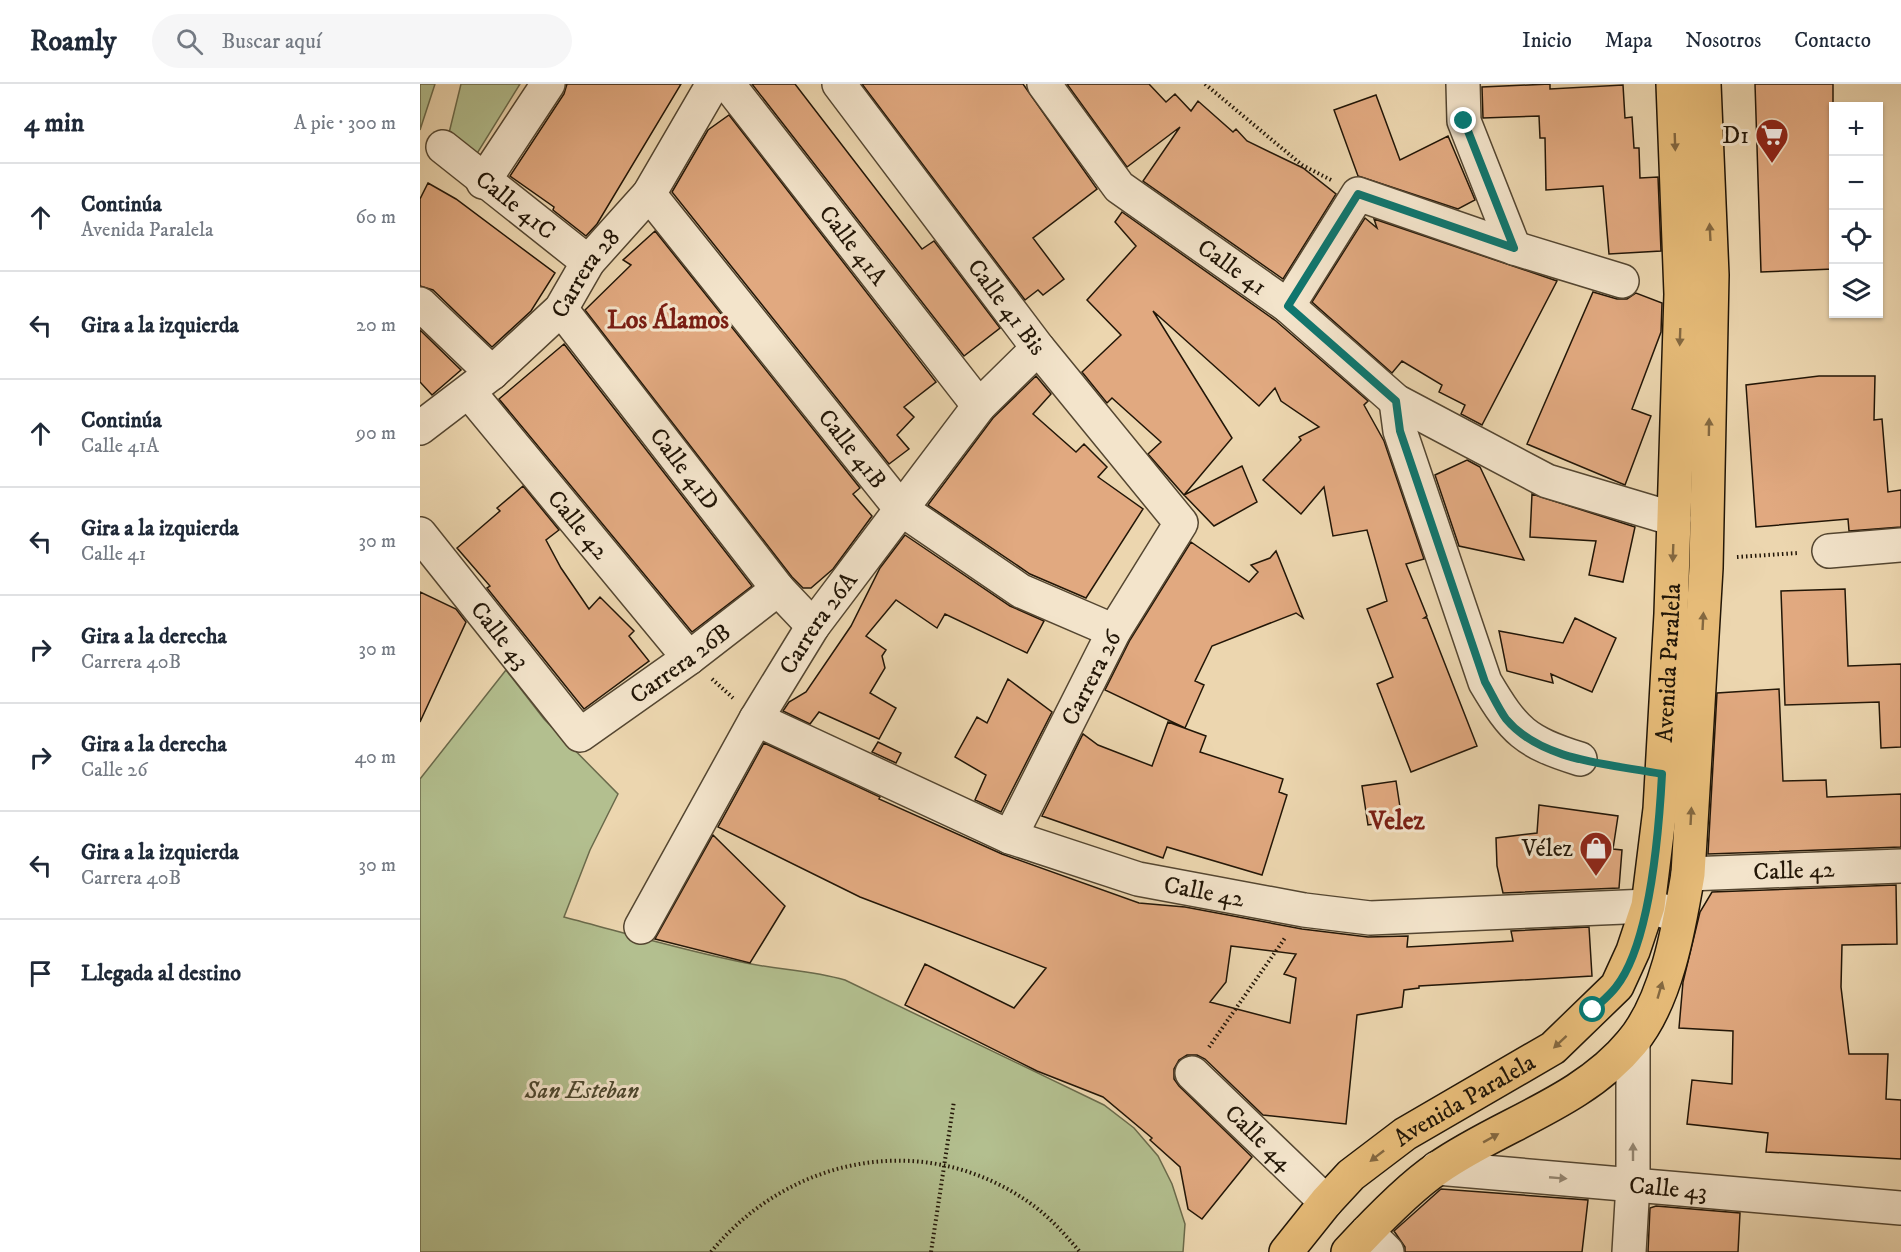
<!DOCTYPE html>
<html lang="es">
<head>
<meta charset="utf-8">
<style>
	:root { --surface:#fff; --page:#f6f6f7; --text:#1f2937; --muted:#747a83; --line:#e0e1e3 }
	body { margin:0; font-family:"IM FELL DW Pica",serif; background:var(--page); color:var(--text) }
	.controls { position:absolute; right:18px; top:18px; display:grid; overflow:hidden; border-radius:0px; box-shadow:0 2px 4px #0004 }
	.controls button { width:54px; height:54px; display:grid; place-items:center; padding:0; border:0; border-bottom:2px solid var(--line); background:var(--surface); color:var(--text); font:30px sans-serif }
	.stop { position:absolute; width:18px; height:18px; margin:-14px; border:4px solid #0f766e; border-radius:50%; background:#fff }
	.stop.end { background:#0f766e; border-color:#fff; box-shadow:0 2px 6px #0008 }
	.list { margin:0; padding:0; list-style:none }
	h2 { display:flex; justify-content:space-between; align-items:center; height:78px; margin:0; padding:0 24px; font-size:26px }
	h2 small { font-size:20px; font-weight:400; color:var(--muted) }
	.list li { display:grid; grid-template-columns:39px 1fr auto; gap:18px; align-items:center; box-sizing:border-box; height:108px; padding:0 24px; border-top:2px solid var(--line) }
	.list b { display:block; font-size:22px; white-space:nowrap }
	.list p { margin:0; font-size:20px; white-space:nowrap; color:var(--muted) }
	.list em { font-size:20px; font-style:normal; color:var(--muted) }
	.icon { flex:none; width:33px; height:33px; fill:none; stroke:currentColor; stroke-width:2; stroke-linecap:round; stroke-linejoin:round }
	.map { position:relative; flex:none; width:1481px; height:1168px; overflow:hidden }
	header { display:flex; align-items:center; gap:36px; box-sizing:border-box; height:84px; padding:0 30px; background:var(--surface); border-bottom:2px solid var(--line) }
	header strong { font-size:28px }
	nav { display:flex; gap:33px; margin-inline-start:auto; font-size:21px }
	.search { width:420px; height:54px; background:var(--page); display:flex; align-items:center; gap:15px; box-sizing:border-box; padding:0 21px; border-radius:33px; color:var(--muted); font-size:22px }
	main { display:flex }
	aside { flex:1; background:var(--surface) }
	.map>svg:first-child { display:block }
	.green { fill:#b3bf8f; stroke:#6a6a4b; stroke-width:1.5 }
	.building { fill:#e1a980; stroke:#221607; stroke-width:1.5; fill-rule:evenodd }
	.lines { fill:none; stroke-linecap:round; stroke-linejoin:round }
	.minor-casing { stroke:#544631; stroke-width:36 }
	.major-casing { stroke:#221607; stroke-width:36 }
	.path { stroke:#221607; stroke-width:4; stroke-dasharray:1.5 3; stroke-linecap:butt }
	.minor { stroke:#f3e4cb; stroke-width:33 }
	.major { stroke:#e6bb78; stroke-width:33 }
	.oneway { fill:#846840 }
	.oneway2 { fill:#958773 }
	.route { stroke:#0f766e; stroke-width:8 }
	.labels { text-anchor:middle; stroke-width:6; stroke-linejoin:round; paint-order:stroke }
	.poi-label { font-size:24px; fill:#221607; stroke:#f3e4cb; text-anchor:end }
	.street-label { font-size:24px; fill:#221607; stroke:#f3e4cb }
	.park-label { font-size:24px; font-style:italic; fill:#4e4930; stroke:#f3e4cb }
	.neighbourhood-label { font-size:26px; font-weight:bold; fill:#7a1f14; stroke:#f3e4cb }
</style>
</head>
<body>
<header>
<strong>Roamly</strong>
<div class="search"><svg class="icon" aria-label="search" viewBox="0 0 24 24"><circle cx="10" cy="10" r="6"/><path d="M15 15l6 6"/></svg>Buscar aquí</div>
<nav><a>Inicio</a><a>Mapa</a><a>Nosotros</a><a>Contacto</a></nav>
</header>
<main>
<aside>
<h2>4 min<small>A pie · 300 m</small></h2>
<ul class="list">
<li><svg class="icon" aria-label="ahead" viewBox="0 0 24 24"><path d="M12 20V5M6 11l6-6 6 6"/></svg><div><b>Continúa</b><p>Avenida Paralela</p></div><em>60 m</em></li>
<li><svg class="icon" aria-label="left" viewBox="0 0 24 24"><path d="M17 20v-9H6M10 6l-5 5 5 5"/></svg><div><b>Gira a la izquierda</b></div><em>20 m</em></li>
<li><svg class="icon" aria-label="ahead" viewBox="0 0 24 24"><path d="M12 20V5M6 11l6-6 6 6"/></svg><div><b>Continúa</b><p>Calle 41A</p></div><em>90 m</em></li>
<li><svg class="icon" aria-label="left" viewBox="0 0 24 24"><path d="M17 20v-9H6M10 6l-5 5 5 5"/></svg><div><b>Gira a la izquierda</b><p>Calle 41</p></div><em>30 m</em></li>
<li><svg class="icon" aria-label="right" viewBox="0 0 24 24"><path d="M7 20v-9h11M14 6l5 5-5 5"/></svg><div><b>Gira a la derecha</b><p>Carrera 40B</p></div><em>30 m</em></li>
<li><svg class="icon" aria-label="right" viewBox="0 0 24 24"><path d="M7 20v-9h11M14 6l5 5-5 5"/></svg><div><b>Gira a la derecha</b><p>Calle 26</p></div><em>40 m</em></li>
<li><svg class="icon" aria-label="left" viewBox="0 0 24 24"><path d="M17 20v-9H6M10 6l-5 5 5 5"/></svg><div><b>Gira a la izquierda</b><p>Carrera 40B</p></div><em>30 m</em></li>
<li><svg class="icon" aria-label="arrive" viewBox="0 0 24 24"><path d="M6 21V4h12l-3 4 3 4H6"/></svg><div><b>Llegada al destino</b></div></li>
</ul>
</aside>
<div class="map">
<svg width="1481" height="1168" viewBox="0 0 1481 1168">
	<rect width="100%" height="100%" fill="#ecd6af"/>
	<filter id="stains"><feTurbulence type="fractalNoise" baseFrequency=".00333" numOctaves="4"/><feColorMatrix values="0 0 0 0 .2 0 0 0 0 .09 0 0 0 0 .02 0 0 0 .5 -.17"/></filter>
	<radialGradient id="worn" r=".72"><stop offset=".6" stop-color="#630" stop-opacity="0"/><stop offset="1" stop-color="#630" stop-opacity=".3"/></radialGradient>
	<!-- green -->
	<path class="green" d="M0,0H15L0,46Z
		M41,0H100L53,76L29,49Z
		M86,586L124,635L198,710L170,766L144,833C205,849 265,867 326,879C360,886 390,886 425,896L684,1021L714,1044L738,1072L752,1100L765,1140L763,1168H0V695Z"/>
	<!-- building -->
	<path class="building" d="M147,0H261L177,140L166,152L133,126L134,123L90,92L144,10Z
		M332,0H375L502,165L514,157L580,244L544,272Z
		M442,0H603L677,105L613,154L644,195L623,211L618,206L605,216Z
		M647,0H729L746,18L755,10L771,27L778,17L813,48L816,45L827,57L883,84L916,110L863,195L723,97L760,43L707,83Z
		M1130,0V5L1203,1L1205,34L1212,33L1214,64H1219L1220,94L1238,93L1241,167L1189,170L1183,102L1126,106L1125,54H1120L1119,32L1063,34L1062,3Z
		M1335,0H1413V185L1341,188Z
		M956,11L980,76L1028,52L1055,116L1038,125L938,92L914,26Z
		M309,31L516,298L484,323L494,333L477,351L489,365L469,380L252,108L288,46Z
		M8,99L36,115L135,189L111,227L72,263L13,206L0,202V115Z
		M702,128L856,237L948,317L944,321L964,357L1004,475L986,480L1007,532L1004,534H1007L1057,662L991,688L957,600L973,593L947,525L967,517L947,446L913,452L904,403L881,430L843,396L881,356L879,353L899,343L861,317L855,304L839,322L733,227L812,354L764,411L728,370L741,358L692,314L687,319L662,288L701,251L667,216L716,162L695,138Z
		M945,134L957,144L954,135L1137,197L1062,341L1041,330L1045,321L1019,308L1022,301L982,277L972,289L892,218Z
		M235,147L440,404L433,410L452,432L413,485L391,504H383L372,493L165,226L211,181L203,176Z
		M1173,208L1197,215H1207L1216,209L1242,219L1241,248L1212,325L1231,332L1205,401L1107,360Z
		M0,246L41,286L12,311L0,298Z
		M144,260L332,502L272,548L79,315Z
		M616,292L631,310L613,330L656,368L664,360L687,383L678,393L723,425L666,514L610,490L508,421L573,334Z
		M1399,292H1455L1454,336L1462,335L1468,408L1481,406V443L1429,447L1428,435L1336,443L1326,301Z
		M1047,376L1060,383L1104,476L1039,462L1015,391Z
		M822,382L837,418L794,442L764,411Z
		M103,402L139,446L126,456L141,484L169,525L180,513L214,547L209,552L229,577L164,625L67,504L70,502L37,464L80,427L77,424Z
		M1112,410L1215,443L1203,498L1169,491L1176,457L1110,453Z
		M485,451L590,522L624,537L607,569L525,530L517,544L476,516L446,552L466,566L462,572L465,584L450,609L476,624L459,655L399,628L390,640L363,627L369,618L386,608L431,542L460,484Z
		M771,458L829,498L838,488L831,481L850,474L856,467L883,534L876,529L792,562L775,597L784,601L765,644L685,606L710,556Z
		M1425,505L1428,582L1481,580V663L1461,664L1459,618L1365,621L1361,507Z
		M0,508L36,525L46,538L0,638Z
		M1155,534L1196,554L1172,608L1131,590L1133,599L1087,587L1079,547L1143,559Z
		M588,595L632,628L581,728L555,716L566,691L535,673L557,633L567,639Z
		M1359,605L1363,697L1406,696L1407,713L1481,710V763L1288,770L1297,609Z
		M748,638L786,652L780,668L863,695L859,708L867,711L842,791L747,763L743,774L622,732L663,650L678,661L732,682Z
		M458,658L481,669L476,679L452,668Z
		M344,659L460,713L459,715L582,770L719,819L765,823L882,845L948,853L988,852L987,863L1093,857L1091,847L1169,843L1172,892L999,902V904L984,906L982,923L937,931L926,1040L843,1031L785,975L777,971H767L759,976L754,985V995L759,1002L832,1073L782,1135L768,1125L760,1083L730,1056L732,1054L683,1013L617,987L485,921L505,880L594,924L626,884L440,813L298,743ZM811,862L876,870L864,890L876,894L870,939L790,918L806,898Z
		M976,697L982,736L948,741L942,702Z
		M1119,721L1198,732L1193,765L1202,766L1199,804L1083,809L1077,782L1076,754L1117,749Z
		M293,751L365,822L330,879L235,855Z
		M1476,801L1477,860L1422,861L1421,903L1429,970H1468L1466,1015L1481,1016V1075L1346,1068L1348,1049L1267,1040L1272,996L1312,1000L1313,947L1259,944L1263,898L1280,828L1292,808Z
		M1021,1105L1168,1116L1162,1168H985V1163L974,1147Z
		M1236,1122L1320,1129L1318,1168H1228L1230,1124Z"/>
	<g class="lines">
		<defs>
			<g id="minor">
				<path id="s1" d="M308,0L559,322"/>
				<path id="s2" d="M419,0L618,264L761,439L694,547L590,753"/>
				<path id="s3" d="M624,0L699,103L868,222L976,317L1127,397L1254,435"/>
				<path d="M1043,0L1044,37L1094,164"/>
				<path id="s4" d="M23,63L168,178"/>
				<path d="M63,98L128,0"/>
				<path id="s5" d="M229,110L481,425L601,507L694,547"/>
				<path d="M0,220L72,289"/>
				<path d="M868,222L938,110L1094,164L1202,197"/>
				<path id="s6" d="M141,225L358,505L393,542"/>
				<path id="s7" d="M49,308L269,574"/>
				<path d="M976,317L980,347L1065,598C1094,647 1105,658 1160,675"/>
				<path id="s8" d="M0,344L72,289L141,225L168,178L229,110L293,0"/>
				<path id="s9" d="M0,450L160,651L269,574L358,505"/>
				<path d="M1409,467L1481,461"/>
				<path id="s10" d="M336,635L590,753L718,795L884,826L950,834L1228,822L1253,830"/>
				<path id="s11" d="M1268,790L1481,782"/>
				<path id="s12" d="M221,843L336,635L393,542L559,322L618,264"/>
				<path id="s13" d="M772,989L906,1118"/>
				<path id="s14" d="M1017,1084L1481,1124"/>
				<path d="M947,1148L967,1168"/>
				<path d="M1209,1168L1213,1100V957"/>
			</g>
			<g id="major">
				<path id="s15" d="M866,1168L906,1118L931,1091L985,1050L1133,964L1197,902L1213,867L1228,822L1240,725L1251,530L1261,210L1253,0"/>
				<path d="M928,1168C953,1141 988,1104 1018,1084C1081,1040 1162,1019 1212,958C1247,916 1259,843 1268,790L1286,484L1292,191L1284,0"/>
			</g>
		</defs>
		<!-- minor casing -->
		<use href="#minor" class="minor-casing"/>
		<!-- major casing -->
		<use href="#major" class="major-casing"/>
		<!-- path -->
		<path class="path" d="M785,0L882,81L911,96
			M1317,473L1378,469
			M292,595L313,614
			M1190,680L1212,685
			M789,963L865,854
			M291,1168C368,1074 500,1046 604,1115C626,1129 643,1148 660,1168
			M511,1168L534,1017"/>
		<!-- minor -->
		<use href="#minor" class="minor"/>
		<!-- major -->
		<use href="#major" class="major"/>
	</g>
	<!-- one-way arrows -->
	<defs><path id="oneway-solid" d="M-6-.8H1V-3.2L6.5 0L1 3.2V.8H-6Z" transform="scale(1.5)"/></defs>
	<g class="oneway">
		<use href="#oneway-solid" transform="translate(1255 58) rotate(88)"/>
		<use href="#oneway-solid" transform="translate(1290 148) rotate(-93)"/>
		<use href="#oneway-solid" transform="translate(1260 253) rotate(92)"/>
		<use href="#oneway-solid" transform="translate(1289 343) rotate(-89)"/>
		<use href="#oneway-solid" transform="translate(1253 469) rotate(92)"/>
		<use href="#oneway-solid" transform="translate(1283 537) rotate(-87)"/>
		<use href="#oneway-solid" transform="translate(1271 732) rotate(-87)"/>
		<use href="#oneway-solid" transform="translate(1240 906) rotate(-74)"/>
		<use href="#oneway-solid" transform="translate(1140 958) rotate(137)"/>
		<use href="#oneway-solid" transform="translate(1071 1054) rotate(-29)"/>
		<use href="#oneway-solid" transform="translate(957 1072) rotate(142)"/>
	</g>
	<g class="oneway2">
		<use href="#oneway-solid" transform="translate(1213 1068) rotate(-90)"/>
		<use href="#oneway-solid" transform="translate(1138 1094) rotate(5)"/>
	</g>
	<g class="lines">
		<!-- route -->
		<path class="route" d="M1044,37L1094,164L938,110L868,222L976,317L980,347L1065,598C1072,610 1078,624 1086,635C1122,678 1191,680 1242,690C1239,746 1230,860 1196,903C1189,912 1180,919 1173,926"/>
	</g>
	<!-- icons -->
	<defs>
		<symbol id="supermarket-pin" viewBox="-11 -11 22 30"><path d="M0 17L-7.5 6A9.5 9.5 0 1 1 7.5 6Z" fill="#8f2418" stroke="#f3e4cb"/><path d="M-6-5.5h2.5l.6 2H6L4.5 2H-2.5L-4.4-4H-6ZM-1.5 3.2a1.3 1.3 0 1 0 .1 0ZM3 3.2a1.3 1.3 0 1 0 .1 0Z" fill="#fff"/></symbol>
		<symbol id="shop-pin" viewBox="-11 -11 22 30"><path d="M0 17L-7.5 6A9.5 9.5 0 1 1 7.5 6Z" fill="#8f2418" stroke="#f3e4cb"/><path d="M-5-2.5h2.3a2.7 3.5 0 0 1 5.4 0H5L5.5 6h-11ZM-1.5-2.5h3a1.5 2.3 0 0 0-3 0Z" fill="#fff"/></symbol>
	</defs>
	<g fill-rule="evenodd">
		<use href="#supermarket-pin" x="1333" y="32" width="38" height="52"/>
		<use href="#shop-pin" x="1157" y="745" width="38" height="52"/>
	</g>
	<g class="labels">
		<!-- poi labels -->
		<g class="poi-label">
			<text x="1329" y="59">D1</text>
			<text x="1153" y="772">Vélez</text>
		</g>
		<!-- street labels -->
		<g class="street-label">
			<text dy="8" stroke="none"><textPath href="#s4" startOffset="93">Calle 41C</textPath></text>
			<text dy="8" stroke="none"><textPath href="#s1" startOffset="204">Calle 41A</textPath></text>
			<text dy="8" stroke="none"><textPath href="#s3" startOffset="266">Calle 41</textPath></text>
			<text dy="8" stroke="none"><textPath href="#s8" startOffset="228">Carrera 28</textPath></text>
			<text dy="8" stroke="none"><textPath href="#s2" startOffset="279">Calle 41 Bis</textPath></text>
			<text dy="8" stroke="none"><textPath href="#s5" startOffset="326">Calle 41B</textPath></text>
			<text dy="8" stroke="none"><textPath href="#s6" startOffset="202">Calle 41D</textPath></text>
			<text dy="8" stroke="none"><textPath href="#s7" startOffset="172">Calle 42</textPath></text>
			<text dy="8" stroke="none"><textPath href="#s12" startOffset="352">Carrera 26A</textPath></text>
			<text dy="8" stroke="none"><textPath href="#s9" startOffset="129">Calle 43</textPath></text>
			<text dy="8" stroke="none"><textPath href="#s9" startOffset="380">Carrera 26B</textPath></text>
			<text dy="8" stroke="none"><textPath href="#s15" startOffset="759">Avenida Paralela</textPath></text>
			<text transform="translate(671 594) rotate(-63)" y="8">Carrera 26</text>
			<text dy="8" stroke="none"><textPath href="#s11" startOffset="106">Calle 42</textPath></text>
			<text dy="8" stroke="none"><textPath href="#s10" startOffset="482">Calle 42</textPath></text>
			<text dy="8" stroke="none"><textPath href="#s15" startOffset="237">Avenida Paralela</textPath></text>
			<text dy="8" stroke="none"><textPath href="#s13" startOffset="93">Calle 44</textPath></text>
			<text dy="8" stroke="none"><textPath href="#s14" startOffset="232">Calle 43</textPath></text>
		</g>
		<!-- park labels -->
		<g class="park-label">
			<text x="162" y="1014">San Esteban</text>
		</g>
		<!-- neighbourhood labels -->
		<g class="neighbourhood-label">
			<text x="248" y="244">Los Álamos</text>
			<text x="977" y="745">Velez</text>
		</g>
	</g>
	<rect width="100%" height="100%" filter="url(#stains)"/>
	<rect width="100%" height="100%" fill="url(#worn)"/>
</svg>
<div class="controls">
<button>+</button>
<button>−</button>
<button><svg class="icon" aria-label="locate" viewBox="0 0 24 24"><circle cx="12" cy="12" r="6"/><path d="M12 2v4M12 18v4M2 12h4M18 12h4"/></svg></button>
<button><svg class="icon" aria-label="layers" viewBox="0 0 24 24"><path d="M12 4l9 5-9 5-9-5zM3 14l9 5 9-5"/></svg></button>
</div>
<div class="stop" style="left:1173px;top:926px"></div>
<div class="stop end" style="left:1044px;top:37px"></div>
</div>
</main>
</body>
</html>
